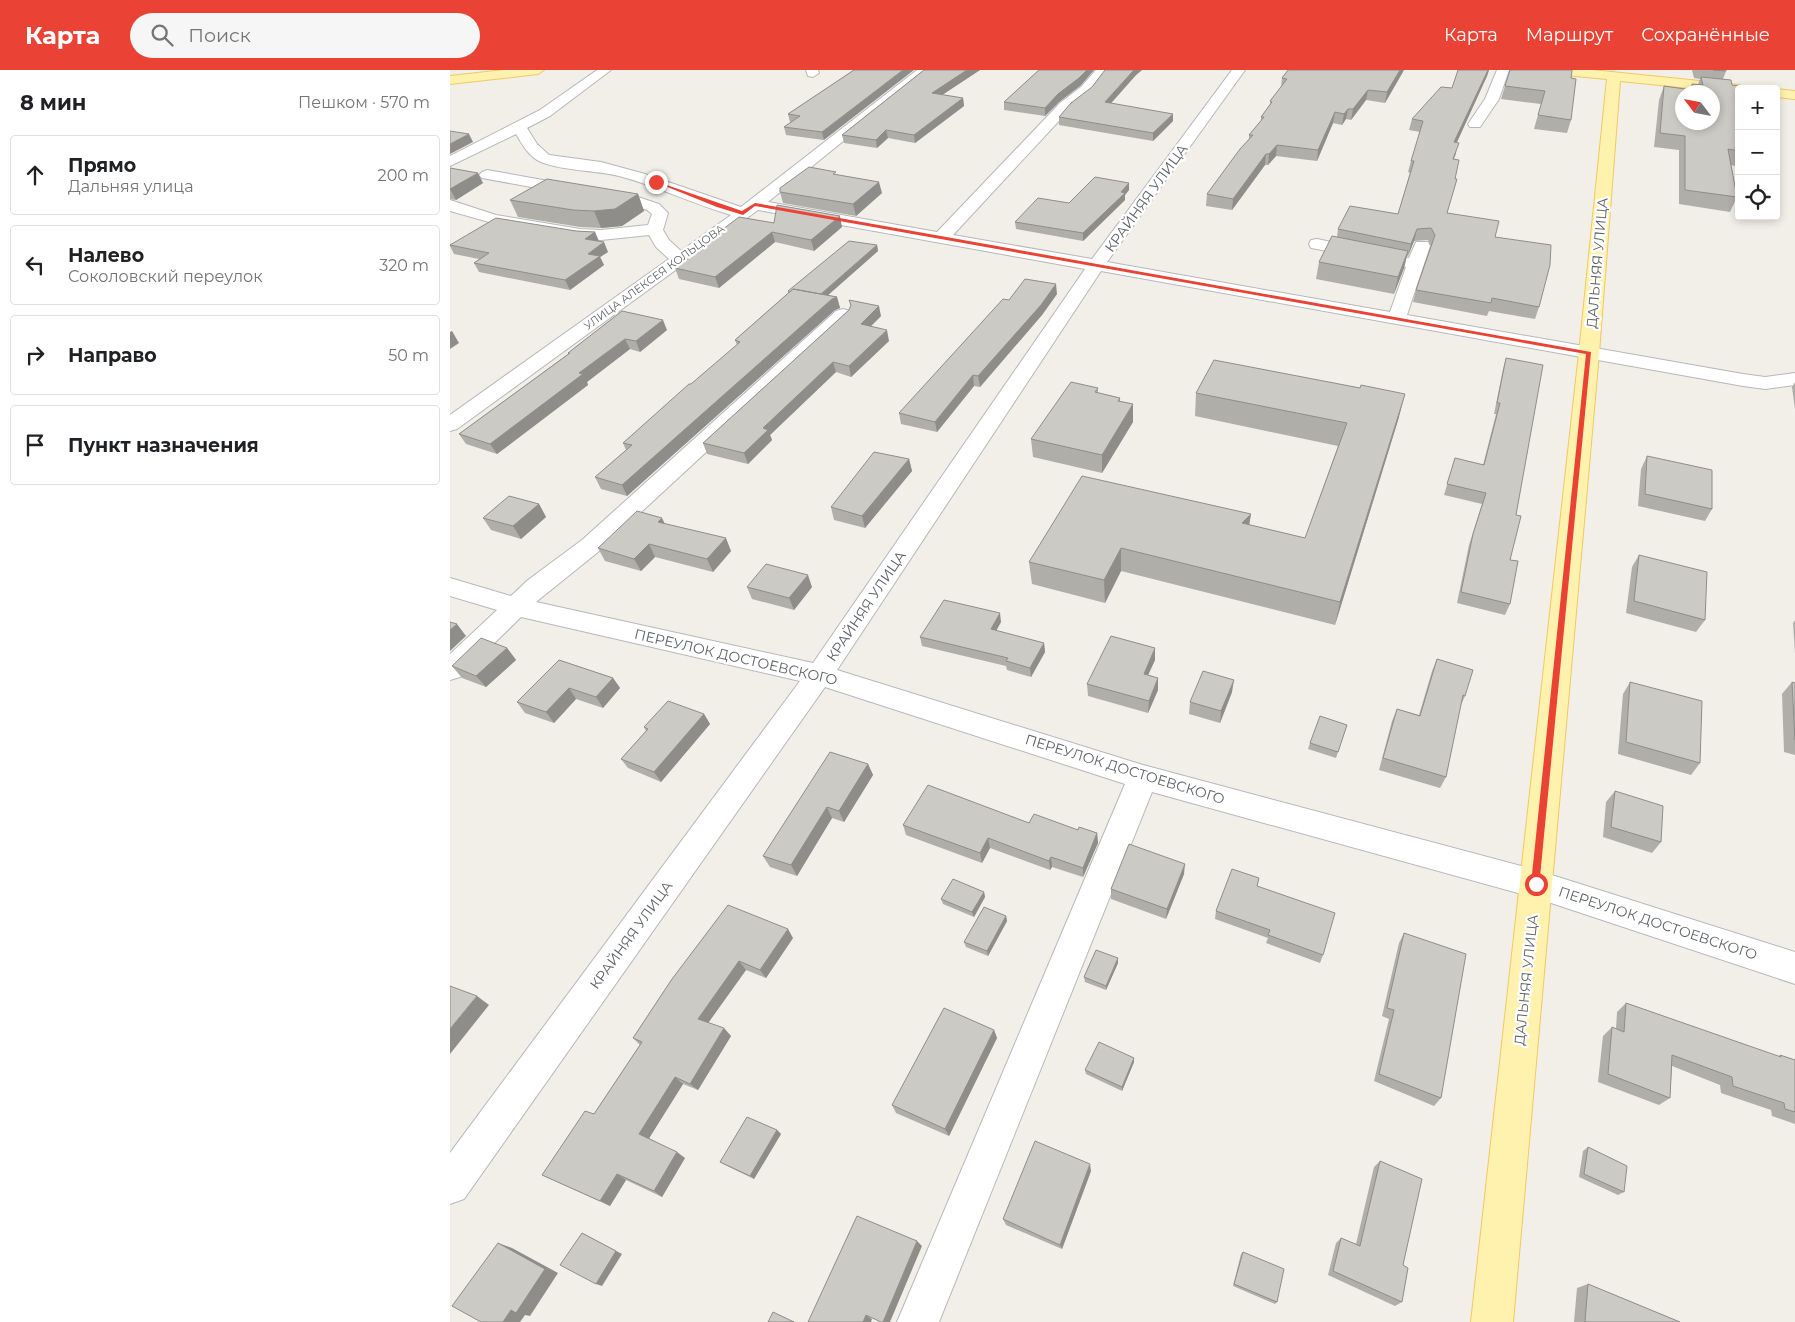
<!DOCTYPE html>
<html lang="ru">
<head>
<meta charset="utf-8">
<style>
	:root { --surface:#fff; --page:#f6f6f6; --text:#202124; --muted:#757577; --line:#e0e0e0; --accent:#ea4335 }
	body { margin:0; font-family:Montserrat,sans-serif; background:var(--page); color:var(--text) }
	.controls { position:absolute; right:15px; top:15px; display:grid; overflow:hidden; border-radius:5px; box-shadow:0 2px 8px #0003 }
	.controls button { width:45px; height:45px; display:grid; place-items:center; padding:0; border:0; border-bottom:1px solid var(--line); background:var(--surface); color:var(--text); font:25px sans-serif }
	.compass { position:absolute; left:1225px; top:15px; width:45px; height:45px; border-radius:50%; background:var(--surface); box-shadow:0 2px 8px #0003; rotate:302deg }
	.stop { position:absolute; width:15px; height:15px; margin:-11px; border:4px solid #ea4335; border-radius:50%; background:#fff }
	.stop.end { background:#ea4335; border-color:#fff; box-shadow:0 1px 5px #0008 }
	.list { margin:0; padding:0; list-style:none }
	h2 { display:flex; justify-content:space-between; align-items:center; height:65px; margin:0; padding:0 20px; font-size:21px }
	h2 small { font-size:16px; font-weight:400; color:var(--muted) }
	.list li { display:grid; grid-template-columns:32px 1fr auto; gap:15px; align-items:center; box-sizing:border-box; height:80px; margin:0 10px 10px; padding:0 10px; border:1px solid var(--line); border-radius:5px }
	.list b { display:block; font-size:19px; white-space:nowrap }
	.list p { margin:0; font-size:16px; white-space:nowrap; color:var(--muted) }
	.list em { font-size:16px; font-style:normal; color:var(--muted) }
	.icon { flex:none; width:28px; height:28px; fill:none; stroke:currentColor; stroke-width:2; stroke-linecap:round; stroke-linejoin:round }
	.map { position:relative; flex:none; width:1345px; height:1252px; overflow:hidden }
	header { display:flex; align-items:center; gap:30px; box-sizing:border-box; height:70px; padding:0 25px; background:var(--accent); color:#fff }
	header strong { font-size:24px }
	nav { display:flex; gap:28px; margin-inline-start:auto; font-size:18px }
	.search { width:350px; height:45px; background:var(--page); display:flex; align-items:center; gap:12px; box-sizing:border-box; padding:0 18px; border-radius:28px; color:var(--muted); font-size:19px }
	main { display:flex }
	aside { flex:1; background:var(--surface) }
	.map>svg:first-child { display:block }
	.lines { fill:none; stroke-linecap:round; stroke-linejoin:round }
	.minor-casing { stroke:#b5b8bc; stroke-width:2 }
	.major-casing { stroke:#f2c960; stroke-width:2 }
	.minor { fill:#fff; fill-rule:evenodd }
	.major { fill:#fff2af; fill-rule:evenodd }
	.wall { fill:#afaea9 }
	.shaded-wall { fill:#8f8d8a }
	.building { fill:#cccac5; stroke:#8f8d8a; fill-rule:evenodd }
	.route { fill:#ea4335 }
	.labels { text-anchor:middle; stroke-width:4.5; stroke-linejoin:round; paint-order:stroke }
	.far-street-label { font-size:11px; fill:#5f6368; stroke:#fff }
	.street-label { font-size:14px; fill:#5f6368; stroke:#fff }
</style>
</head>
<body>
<header>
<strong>Карта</strong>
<div class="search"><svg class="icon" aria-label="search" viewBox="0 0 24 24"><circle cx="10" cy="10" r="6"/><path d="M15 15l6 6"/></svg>Поиск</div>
<nav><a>Карта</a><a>Маршрут</a><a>Сохранённые</a></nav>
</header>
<main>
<aside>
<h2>8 мин<small>Пешком · 570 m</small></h2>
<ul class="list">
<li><svg class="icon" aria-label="ahead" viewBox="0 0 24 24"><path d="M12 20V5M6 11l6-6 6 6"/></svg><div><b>Прямо</b><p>Дальняя улица</p></div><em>200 m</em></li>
<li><svg class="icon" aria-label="left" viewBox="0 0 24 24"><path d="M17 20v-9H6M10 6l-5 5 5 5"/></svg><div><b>Налево</b><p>Соколовский переулок</p></div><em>320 m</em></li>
<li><svg class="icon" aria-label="right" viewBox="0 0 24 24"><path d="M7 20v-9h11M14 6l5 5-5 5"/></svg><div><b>Направо</b></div><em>50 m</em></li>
<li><svg class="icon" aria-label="arrive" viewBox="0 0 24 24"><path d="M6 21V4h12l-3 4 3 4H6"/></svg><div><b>Пункт назначения</b></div></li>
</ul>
</aside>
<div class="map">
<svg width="1345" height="1252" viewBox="0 0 1345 1252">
	<rect width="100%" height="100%" fill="#f1efe8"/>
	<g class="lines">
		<defs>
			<path id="minor" d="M147,0H161L100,46L77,58L87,74L99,85L151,92L195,104L291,137L467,0H481L318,132L487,162L610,33L631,17L646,0H659L641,23L620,39L503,165L642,189L782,0H795L657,192L940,242L956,197L867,179L861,178L859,174L861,170L867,169L959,188L966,172H978L980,176L957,245L1293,304L1315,307L1345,303V315L1315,319L1293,316L651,201L387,600L693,695L1086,800L1345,882V914L1086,828L702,722L489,1252H447L675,714L375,617L14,1129L0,1134V1083L350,611L71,547L10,607L0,610V584L47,540L0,526V508L61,526L78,510L132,470L386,241L393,239L400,241L402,245L400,249L148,482L86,532L363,593L635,199L308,140L7,359L0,361V345L219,189L206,177L199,165L151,170L130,169L46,154L0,141V130L46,145L130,159L151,160L198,155L202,144L197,140L185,136L32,108L29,105L32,102L37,100L188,127L209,134L218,143L213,160L219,170L231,181L281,145C243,134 207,116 169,106C145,100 113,101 91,92C79,87 72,74 66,64L0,96V86L90,40Z
				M356,0H368L369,3L363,7L358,6Z
				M1047,0H1059L1049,29L1030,57H1020L1018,54L1035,29Z"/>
			<path id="major" d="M54,0H94L88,4L0,14V6Z
				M1098,0H1142L1289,15L1295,19H1289V23L1170,11L1149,283L1063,1252H1021L1129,283L1157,9L1104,4Z
				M1326,19L1345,21V29L1326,27Z"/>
		</defs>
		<!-- minor casing -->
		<use href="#minor" class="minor-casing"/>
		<!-- major casing -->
		<use href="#major" class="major-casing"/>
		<!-- minor -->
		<use href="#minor" class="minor"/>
		<!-- major -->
		<use href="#major" class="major"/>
	</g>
	<!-- wall -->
	<path class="wall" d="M404,0L374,70L336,65L334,57L341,52H340L338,44Z
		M474,0H530L492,25L513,28L514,36L465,73L438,68L427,78L394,73L392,65Z
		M589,0H644L630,16L609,32L595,46L554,40V32Z
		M655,0H692L686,5L661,33L723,51L703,71L609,55V47L642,17Z
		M838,0H954L935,33L916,30L901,50L896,49L892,55L883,53L867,91L826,86L818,95H815L782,140L756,136L757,124L799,69V65L811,51V47L820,34V31L831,17L832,8Z
		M1008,0H1039L1037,6L1007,72L1006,84L1004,89L1005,109H1007L997,143L1045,167L1089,237L1085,249L1039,241L1037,246L963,232L966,220L981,176L978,170L964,171L958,186H957L954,198L944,224L866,209L869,192L887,167L888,159L948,144L960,103L958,102L961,91L970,62L959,60L962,49L1002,18Z
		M1242,0H1276V1L1273,9L1282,15L1289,19V97L1281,95L1287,127L1280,142L1229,134V80L1204,77L1209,30L1214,16L1240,20L1242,14L1248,15L1250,9L1244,8Z
		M1121,8V50L1117,63L1084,59L1091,34L1051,29L1055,16Z
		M0,98L33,113L6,130L0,129Z
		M387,105L432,123L406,146L333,133L330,122Z
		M679,113V120L675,125V130L633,171L566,159L565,152Z
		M188,124L194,141L172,156L151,158L130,157L68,147L60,130Z
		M324,153L392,157L364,181L325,172L269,218L229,209L225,198L265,168L264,166Z
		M126,161L145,162L149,171L158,182L150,187L154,195L120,220L29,202L24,193L29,189L4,184L0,176V174Z
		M427,175L428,181L378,225L387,227L390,238L385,240L177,426L151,419L145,407L176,380L173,373L287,275L285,270L338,223V221Z
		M607,224L592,245L530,317L524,316L487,362L451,354L449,343L559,230Z
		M399,230L431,246L421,256L439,271L401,307L386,302L320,365L322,370L298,394L257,384L253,373L399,240L401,236Z
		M172,241L217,260L190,282L180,279L137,312L138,315L47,384L16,374L9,364L118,284V283Z
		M1056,288L1066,445L1060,490V534L1055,545L1007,533L1019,475L1032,434L994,425L1005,388L1033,395L1046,344H1044L1053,299Z
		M1345,312V340L1342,317Z
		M648,318V323L670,328V331L683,334V352L652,403L583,387L581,369Z
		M746,323L949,347L885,555L671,501L655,533L582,514L579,492L801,444L799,455L855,468L888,376L745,346Z
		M1197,386L1262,439L1255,451L1188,436L1191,399Z
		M459,389L462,401L415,458L384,450L381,437Z
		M89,434L96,447L71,469L41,460L33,448Z
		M215,454L281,481L263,502L205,487L191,501L155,491L148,478Z
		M1189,485L1255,550L1246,562L1176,543L1182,497Z
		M297,517H362L344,540L302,529Z
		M1345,550V584L1343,553Z
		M551,552L546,561L594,573L595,582L581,607L557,600L556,596L472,576L470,567Z
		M57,578L66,590L36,617L12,608L2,596Z
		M705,578V590L698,605L708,608V620L698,643L638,626L637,614Z
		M987,589L1015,626L1010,637L996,707L990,718L929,700L942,651L947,639L969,645L982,601Z
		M109,590L163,608L170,618L153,638L126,629L104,653L75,643L67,632Z
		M1180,612L1250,693L1241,705L1168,684L1173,624Z
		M1342,612L1345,613V685L1334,682L1332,624Z
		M782,622L770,653L739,644L740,632Z
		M254,644L260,654L211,712L178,698L171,689L196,661L194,657Z
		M897,655L886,688L858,679L860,673Z
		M418,694L423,705L394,752L382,748L347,806L320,797L313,786Z
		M1165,721L1211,772L1202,783L1153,767L1156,732Z
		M579,753L647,763L648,773L633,807L602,797L600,800L540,778L532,793L456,765L453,755Z
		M734,804L716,849L661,829V819Z
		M809,808L807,816L873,885L870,893L816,873L818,868L765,849L766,841Z
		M534,822L535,827L524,847L493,834L491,829Z
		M556,846L557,851L538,886L516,877L514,872Z
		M954,863L991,1028L984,1036L924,1011L939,949L932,946L949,873Z
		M343,868L316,908L296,900L258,953L281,966L248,1020L233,1014L199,1068L235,1088L212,1127L176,1110L160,1136L92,1105L144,1044L190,975L183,968L222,909Z
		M668,893L656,920L635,912L634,907Z
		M1176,933L1329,987L1330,985L1345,990V1054L1322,1046L1321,1040L1271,1023L1270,1015L1222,996L1220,1028L1209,1035L1148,1012L1153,966L1162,957L1166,959L1167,942Z
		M544,960L547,968L499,1066L446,1043L442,1035Z
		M684,988V992L672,1021L636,1004L635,1000Z
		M327,1060L331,1064L304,1109L275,1095L270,1092Z
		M1138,1077L1174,1122L1168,1125L1129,1107L1133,1081Z
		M930,1091L953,1195L952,1232L945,1236L878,1205L886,1173L891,1168L906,1174L924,1097Z
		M641,1101L612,1179L556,1155L553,1149Z
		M793,1182L827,1232L825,1234L783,1216L791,1184Z
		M1138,1214L1230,1252H1124L1127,1218Z"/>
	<!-- shaded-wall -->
	<path class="shaded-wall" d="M453,0H464L374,70L372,62Z
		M517,0H530L483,31L482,23Z
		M637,0H644L630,16L609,32L595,46V38L608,24Z
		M684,0H692L686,5L655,40V32Z
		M950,0H954L935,33L937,22Z
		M1038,0H1039L1037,6L1002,83L1004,72Z
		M918,20L916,30L901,50L903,39Z
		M513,28L514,36L465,73L464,65Z
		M898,39L896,49L892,55L894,44Z
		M885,42L883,53L867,91L868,80Z
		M723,44V51L703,71V63Z
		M436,60L438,68L427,78L426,70Z
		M19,64L23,72L0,84V74Z
		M827,75L826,86L818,95L819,84Z
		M816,84L815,95L782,140L783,129Z
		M28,103L33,113L6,130L0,119Z
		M429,112L432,123L406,146L403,134Z
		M679,113V120L675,125V130L633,171V163Z
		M188,124L194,141L172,156L151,158L144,141Z
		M390,146L392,157L364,181L361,170Z
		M967,159L964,171L958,186L961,174Z
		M145,162L149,172L135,169Z
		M322,162L325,172L269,218L265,207Z
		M154,172L158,182L150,187L154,195L120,220L115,210L138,184Z
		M427,175L428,181L368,234L367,228Z
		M958,181L954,198L944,224L948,207Z
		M606,214L607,224L592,245L530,317L528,306Z
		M387,227L390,238L385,240L177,426L172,415L382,229Z
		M429,236L431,246L413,264L411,254Z
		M213,250L217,260L190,282L186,271Z
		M437,260L439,271L401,307L399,296Z
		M2,261L9,273L0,279V262Z
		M175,269L180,279L137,312L138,315L47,384L40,374L129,303Z
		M383,292L386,302L320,365L322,370L298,394L294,383L313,358Z
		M523,305L524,316L487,362L485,352Z
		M955,324L949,347L885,555L890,532Z
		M683,334V352L652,403V385Z
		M459,389L462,401L415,458L412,446Z
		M89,434L96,447L71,469L63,456Z
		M801,444L797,467L792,453Z
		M212,448L218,460L208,452Z
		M276,468L281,481L263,502L257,489Z
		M199,474L205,487L191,501L184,489Z
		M671,478V501L655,533L654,510Z
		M358,505L362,517L344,540L339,528Z
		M550,543L551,552L542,568L541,559Z
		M7,554L16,566L0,581V560Z
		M594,573L595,582L581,607L580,598Z
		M57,578L66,590L36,617L26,606Z
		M705,578V590L693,616L694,604Z
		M163,608L170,618L153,638L146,627Z
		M708,608V620L698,643L699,631Z
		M784,610L782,622L770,653L771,641Z
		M119,618L126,629L104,653L96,642Z
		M254,644L260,654L211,712L204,702Z
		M418,694L423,705L394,752L389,741Z
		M377,737L382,748L347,806L341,795Z
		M647,763L648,773L633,807V798Z
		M538,768L540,778L532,793L530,783Z
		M601,787L602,797L600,800L599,791Z
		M735,794L734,804L716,849L717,839Z
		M534,822L535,827L524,847L522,842Z
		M556,846L557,851L538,886L537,881Z
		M338,859L343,868L316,908L310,900Z
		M668,888V893L656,920V916Z
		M289,891L296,900L256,956L248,949Z
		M27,926L39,935L0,984V959Z
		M274,958L281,966L248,1020L240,1014Z
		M544,960L547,968L499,1066L495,1059Z
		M684,988V992L672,1021V1017Z
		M225,1007L233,1014L198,1070L189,1064Z
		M327,1060L331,1064L304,1109L300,1106Z
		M227,1082L235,1088L212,1127L204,1121Z
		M640,1094L641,1101L612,1179L610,1175Z
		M167,1104L176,1110L160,1136L150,1131Z
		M132,1163L172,1184L152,1216L146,1214Z
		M467,1171L472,1176L440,1252H433Z
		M48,1173L62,1178L108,1203L80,1246L75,1245L70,1252H53Z
		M416,1245L422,1249L421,1252H413Z"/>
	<!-- building -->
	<path class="building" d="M404,0H453L372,62L334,57L350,46L338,44Z
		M474,0H517L482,23L513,28L464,65L436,60L426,70L392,65Z
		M589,0H637L629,8L608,24L595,38L554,32Z
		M655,0H684L655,32L723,44L703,63L609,47L621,33L642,17Z
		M838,0H950L937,22L918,20L903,39H898L894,44L885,42L868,80L827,75L819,84H816L783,129L757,124L790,79L803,65H799L814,47H811L822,32L820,31L837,9L832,8Z
		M1008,0H1038L1004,72L1009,73L1003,89L1009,90L1005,109H1007L997,143L1049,151L1045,167L1101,175L1100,195L1089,237L1042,228L1041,233L966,220L985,165L981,158L967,159L961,174L888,159L900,136L948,144L964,91H961L973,51L962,49L991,17L1002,18Z
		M1060,0H1122L1121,8L1126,9L1121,50L1088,45L1095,21L1055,16Z
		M1263,0H1276V1Z
		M1251,7L1281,10L1282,15L1302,18V19H1289V81L1278,79L1287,127L1235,120V66L1210,63L1214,16L1242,20V14L1253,15ZM1232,22H1262V52H1232Z
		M0,61L19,64L0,74Z
		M359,97L386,102L383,104L429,112L403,134L330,122V118Z
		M0,98L28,103L0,119Z
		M645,107L679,113L671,122L675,123L633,163L565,152L588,128L619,133Z
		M97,109L188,124L165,139L144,141L123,140L60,130Z
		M327,135L390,146L361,170L322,162L265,207L225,198L267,167L264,166L289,147L324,153Z
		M46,148L126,161L145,162L135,169L154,172L138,184L150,186L115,210L24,193L39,183L0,175Z
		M882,166L958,181L948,207L869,192Z
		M399,171L427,175L371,224L343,219L340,222L338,221Z
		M575,209L606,214L591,235L528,306L523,305L485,352L449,343L553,229L559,230Z
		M343,219L387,227L382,229L172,415L145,407L182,375L173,373L239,314H241L290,272L285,270Z
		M399,230L429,236L411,254L437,260L399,296L383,292L313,358L318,360L294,383L253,373L399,240L401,235Z
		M172,241L213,250L186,271L175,269L129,303L133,304L40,374L9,364L120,283H118Z
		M1056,288L1093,295L1066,445L1071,446L1060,490L1068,491L1060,534L1011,522L1023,464L1036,423L997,414L1005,388L1034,395L1050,333H1047Z
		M764,290L910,318L911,315L955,324L890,532L671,478L654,510L579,492L632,406L801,444L792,453L855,468L897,353L746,323Z
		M621,312L648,318L645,322L670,328L668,331L683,334L652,385L581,369Z
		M424,382L459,389L412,446L381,437Z
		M1197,386L1262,400V439L1195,424Z
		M59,426L89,434L63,456L33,448Z
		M187,441L212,448L208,452L276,468L257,489L199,474L184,489L148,478Z
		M1189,485L1257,502L1255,550L1184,531Z
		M316,494L358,505L339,528L297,517Z
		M494,530L550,543L541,559L594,573L580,598L556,591L558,588L470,567Z
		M0,552L7,554L0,560Z
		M661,566L705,578L694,604L708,608L699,631L637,614Z
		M31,568L57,578L26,606L2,596Z
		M987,589L1023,600L1015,626L1013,625L996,707L933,688L947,639L970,646Z
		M109,590L163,608L146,627L119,618L96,642L67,632Z
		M753,601L784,610L771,641L740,632Z
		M1180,612L1252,631L1250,693L1176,672Z
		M1342,612L1345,613V670Z
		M218,631L254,644L204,702L171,689L198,659L194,657Z
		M870,646L897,655L888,682L860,673Z
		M380,682L418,694L389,741L377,737L341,795L313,786Z
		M478,715L579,753L584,744L628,760L629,757L647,763L633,798L601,787L599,791L538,768L530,783L453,755Z
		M1165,721L1213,736L1211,772L1161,757Z
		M679,774L735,794L717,839L661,819Z
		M782,799L809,808L807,816L885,843L873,885L818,865L820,860L766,841Z
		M503,809L534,822L522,842L491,829Z
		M278,835L338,859L310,900L289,891L248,949L274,958L240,1014L225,1007L189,1064L227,1082L204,1121L167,1104L150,1131L92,1105L135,1041L144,1044L192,972L183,968L222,909Z
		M534,837L556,846L537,881L514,872Z
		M954,863L1016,884L991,1028L929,1004L944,940L937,938Z
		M646,880L668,888L656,916L634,907Z
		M0,916L27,926L0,959Z
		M1176,933L1331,987L1330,985L1345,990V1042L1335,1039L1334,1033L1283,1016L1282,1007L1222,985L1220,1028L1158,1004L1162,957L1174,962Z
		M494,938L544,960L495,1059L442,1035Z
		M649,972L684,988L672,1017L635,1000Z
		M297,1047L327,1060L300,1106L270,1092Z
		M585,1071L640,1094L610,1175L553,1149Z
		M1138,1077L1177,1096L1174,1122L1134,1104Z
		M930,1091L972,1109L953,1195L958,1198L952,1232L883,1201L891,1168L910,1176Z
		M407,1146L467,1171L433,1252H431L416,1245L413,1252H358Z
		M132,1163L166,1181L146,1214L110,1195Z
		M48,1173L95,1199L66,1243L61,1240L53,1252H31L2,1236Z
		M793,1182L834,1199L827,1232L784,1214Z
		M1138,1214L1230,1252H1135Z
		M323,1242L344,1252H318Z"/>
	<!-- route -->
	<path class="route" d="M205,111L292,141L305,133L1141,282L1089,817L1086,818L1081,814L1136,284L305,136L293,145L267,137L205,112Z"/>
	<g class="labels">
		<!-- far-street labels -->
		<g class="far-street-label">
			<text transform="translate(204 207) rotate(-36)" y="4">УЛИЦА АЛЕКСЕЯ КОЛЬЦОВА</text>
		</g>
		<!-- street labels -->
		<g class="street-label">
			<text transform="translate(696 128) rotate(-54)" y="5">КРАЙНЯЯ УЛИЦА</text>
			<text transform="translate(1147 193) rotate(-85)" y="5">ДАЛЬНЯЯ УЛИЦА</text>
			<text transform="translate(416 536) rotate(-56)" y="5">КРАЙНЯЯ УЛИЦА</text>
			<text transform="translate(286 587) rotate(13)" y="5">ПЕРЕУЛОК ДОСТОЕВСКОГО</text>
			<text transform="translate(675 699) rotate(17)" y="5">ПЕРЕУЛОК ДОСТОЕВСКОГО</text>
			<text transform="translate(1208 853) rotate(18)" y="5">ПЕРЕУЛОК ДОСТОЕВСКОГО</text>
			<text transform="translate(181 865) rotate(-54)" y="5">КРАЙНЯЯ УЛИЦА</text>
			<text transform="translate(1076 910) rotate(-84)" y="5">ДАЛЬНЯЯ УЛИЦА</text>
		</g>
	</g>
</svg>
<div class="controls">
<button>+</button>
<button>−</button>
<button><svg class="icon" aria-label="locate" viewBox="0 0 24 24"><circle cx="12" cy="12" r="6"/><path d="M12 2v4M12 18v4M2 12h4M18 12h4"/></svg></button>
</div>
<svg class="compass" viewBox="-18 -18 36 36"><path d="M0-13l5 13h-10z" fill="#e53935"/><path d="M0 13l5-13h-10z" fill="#757577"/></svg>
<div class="stop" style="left:1086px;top:814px"></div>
<div class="stop end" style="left:206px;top:112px"></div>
</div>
</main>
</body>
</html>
